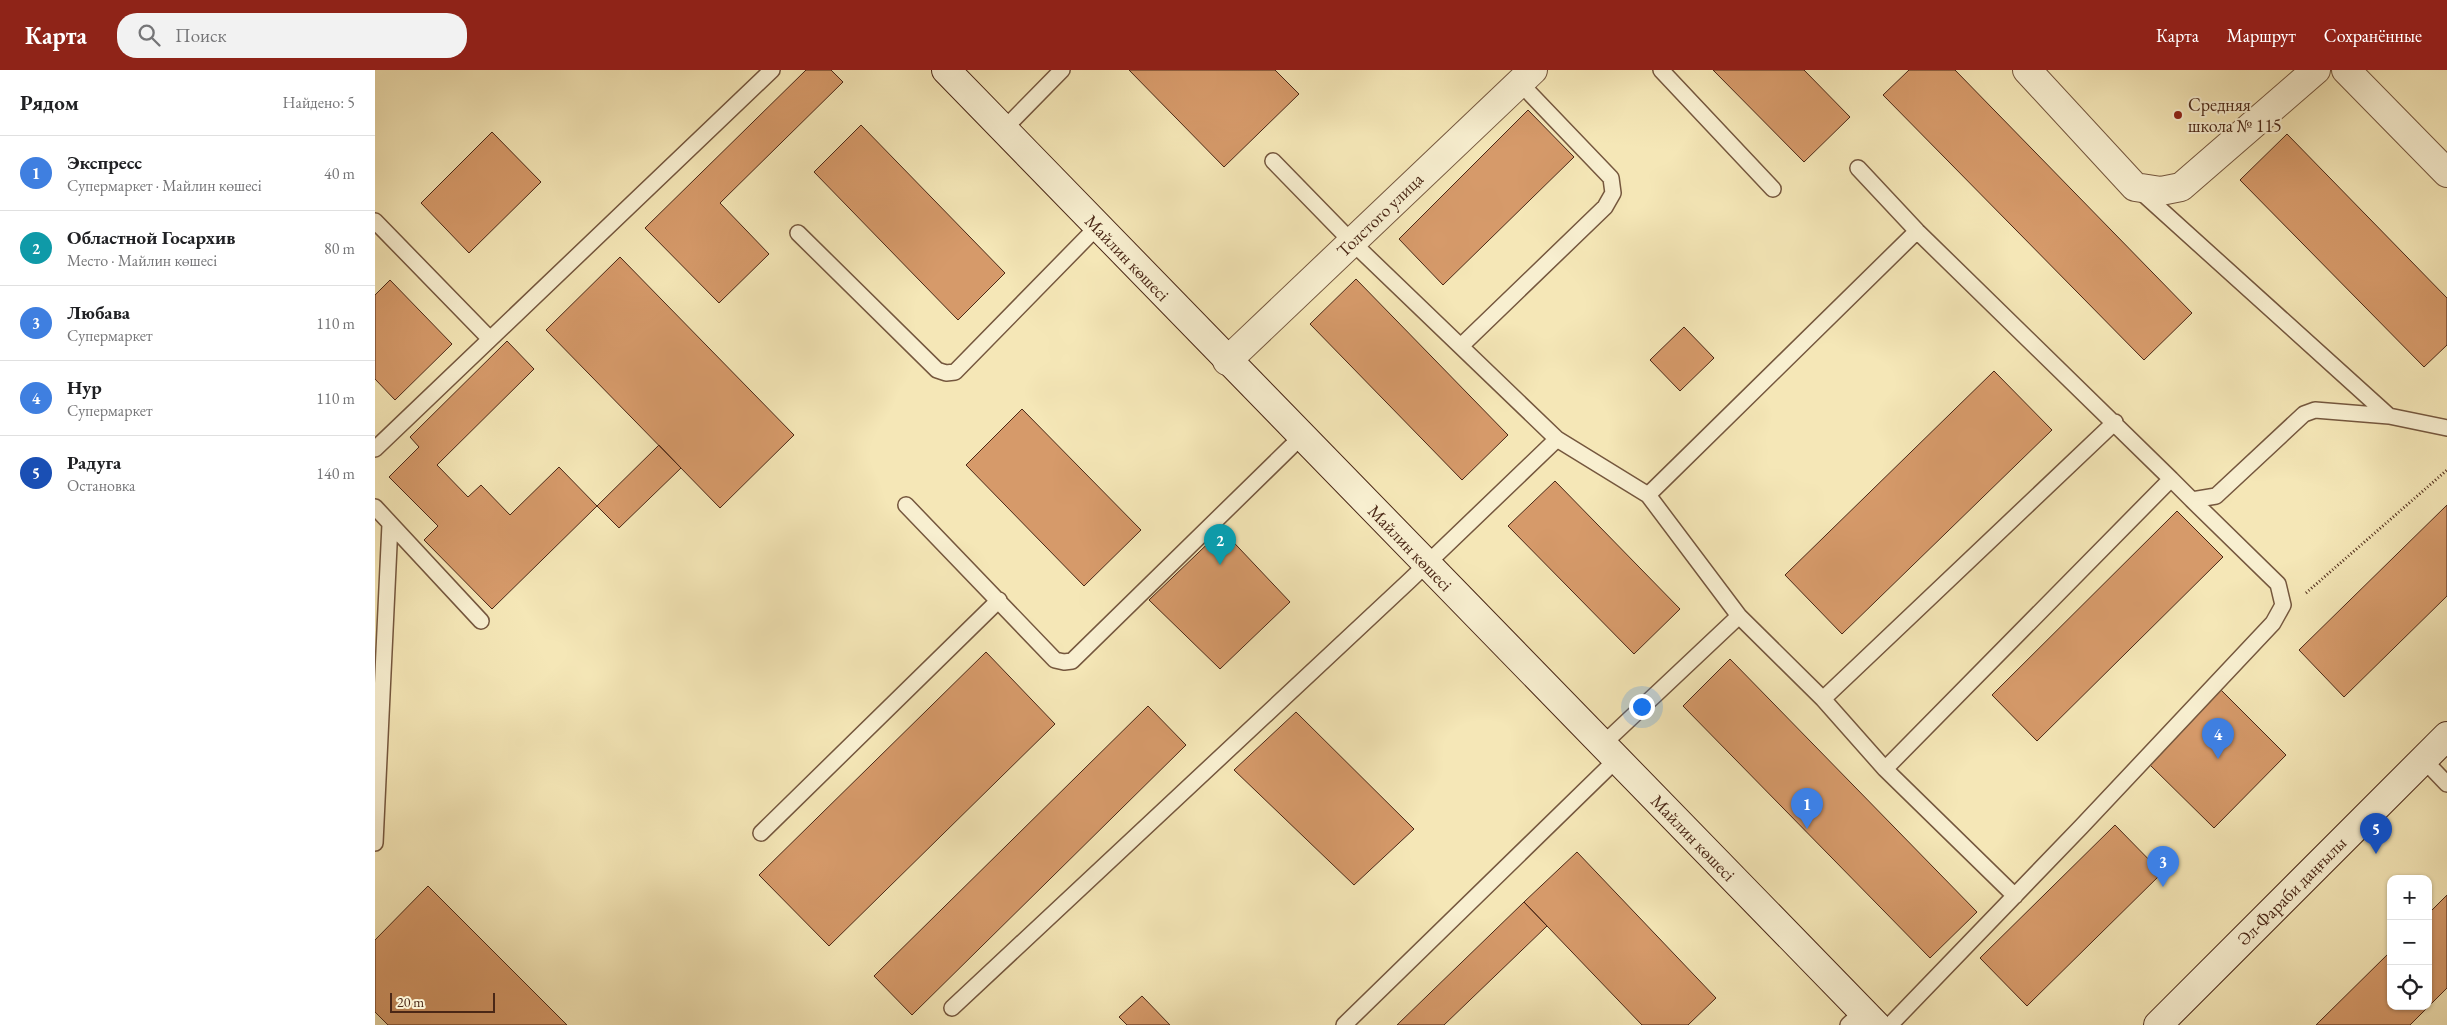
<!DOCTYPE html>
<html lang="ru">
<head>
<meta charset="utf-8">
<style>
	:root { --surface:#fff; --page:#f2f2f2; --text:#202124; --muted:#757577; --line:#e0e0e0; --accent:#8f2418 }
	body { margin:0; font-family:"EB Garamond",serif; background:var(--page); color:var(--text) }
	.controls { position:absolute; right:15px; bottom:15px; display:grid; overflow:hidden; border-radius:10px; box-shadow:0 1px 4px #0004 }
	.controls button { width:45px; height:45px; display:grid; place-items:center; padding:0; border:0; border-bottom:1px solid var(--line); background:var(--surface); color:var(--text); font:25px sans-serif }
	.scale { position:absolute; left:15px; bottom:12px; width:105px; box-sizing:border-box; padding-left:5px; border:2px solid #4a2716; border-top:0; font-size:14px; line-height:18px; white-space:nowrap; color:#4a2716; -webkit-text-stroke:4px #f8efd0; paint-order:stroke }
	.you { position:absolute; left:1266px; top:636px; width:18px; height:18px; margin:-12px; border:4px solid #fff; border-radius:50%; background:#1a73e8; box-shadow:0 0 0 8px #1a73e833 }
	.badge { display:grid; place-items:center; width:32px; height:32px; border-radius:50%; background:var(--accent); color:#fff; font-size:16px; font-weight:700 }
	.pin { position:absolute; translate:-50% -41px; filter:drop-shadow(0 1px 2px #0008) }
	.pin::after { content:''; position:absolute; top:26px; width:18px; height:15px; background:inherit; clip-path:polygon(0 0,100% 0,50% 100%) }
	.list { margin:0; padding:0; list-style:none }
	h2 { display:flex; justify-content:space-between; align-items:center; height:65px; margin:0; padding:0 20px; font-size:21px }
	h2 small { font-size:16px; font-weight:400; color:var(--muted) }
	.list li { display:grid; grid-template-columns:32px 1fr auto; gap:15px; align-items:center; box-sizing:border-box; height:75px; padding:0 20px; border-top:1px solid var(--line) }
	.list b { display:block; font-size:19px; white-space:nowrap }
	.list p { margin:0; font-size:16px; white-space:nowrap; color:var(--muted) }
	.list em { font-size:16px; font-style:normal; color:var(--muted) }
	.icon { flex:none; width:28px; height:28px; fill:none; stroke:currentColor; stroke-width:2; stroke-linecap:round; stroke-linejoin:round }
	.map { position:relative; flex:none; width:2072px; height:955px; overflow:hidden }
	header { display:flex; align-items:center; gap:30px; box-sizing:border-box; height:70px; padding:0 25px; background:var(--accent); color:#fff }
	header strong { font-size:24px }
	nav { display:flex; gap:28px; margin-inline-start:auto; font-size:18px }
	.search { width:350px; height:45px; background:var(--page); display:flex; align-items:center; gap:12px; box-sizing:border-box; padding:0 18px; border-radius:20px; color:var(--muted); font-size:19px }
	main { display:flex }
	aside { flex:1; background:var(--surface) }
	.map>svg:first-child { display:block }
	.building { fill:#d69a6a; stroke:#4a2716 }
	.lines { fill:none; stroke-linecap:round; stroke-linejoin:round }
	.lane-casing { stroke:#75573e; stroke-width:18 }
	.street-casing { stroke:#75573e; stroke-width:30 }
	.secondary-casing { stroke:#4a2716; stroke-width:30 }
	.path { stroke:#4a2716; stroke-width:3; stroke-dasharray:1 2.5; stroke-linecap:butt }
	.lane { stroke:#f8efd0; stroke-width:15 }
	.street { stroke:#f8efd0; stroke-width:28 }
	.secondary { stroke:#f8efd0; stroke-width:28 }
	.poi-dot { fill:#8f2418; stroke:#f8efd0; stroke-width:2 }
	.labels { text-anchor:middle; stroke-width:4; stroke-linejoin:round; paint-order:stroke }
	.poi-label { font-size:18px; fill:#4a2716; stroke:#f8efd0; text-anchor:start }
	.street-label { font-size:18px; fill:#4a2716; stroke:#f8efd0 }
</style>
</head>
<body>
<header>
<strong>Карта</strong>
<div class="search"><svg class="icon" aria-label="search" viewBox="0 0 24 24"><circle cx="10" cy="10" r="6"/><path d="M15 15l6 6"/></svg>Поиск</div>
<nav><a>Карта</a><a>Маршрут</a><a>Сохранённые</a></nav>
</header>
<main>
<aside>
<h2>Рядом<small>Найдено: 5</small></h2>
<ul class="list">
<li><span class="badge" style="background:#3f7fe0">1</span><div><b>Экспресс</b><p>Супермаркет · Майлин көшесі</p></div><em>40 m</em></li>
<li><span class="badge" style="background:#0f9aa8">2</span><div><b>Областной Госархив</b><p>Место · Майлин көшесі</p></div><em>80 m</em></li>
<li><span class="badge" style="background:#3f7fe0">3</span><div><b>Любава</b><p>Супермаркет</p></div><em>110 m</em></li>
<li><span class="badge" style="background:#3f7fe0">4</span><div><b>Нур</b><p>Супермаркет</p></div><em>110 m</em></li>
<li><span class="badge" style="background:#1a4fb4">5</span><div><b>Радуга</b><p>Остановка</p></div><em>140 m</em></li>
</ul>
</aside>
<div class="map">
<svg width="2072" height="955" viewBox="0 0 2072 955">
	<rect width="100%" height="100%" fill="#f5e7b7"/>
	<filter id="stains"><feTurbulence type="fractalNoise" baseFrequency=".004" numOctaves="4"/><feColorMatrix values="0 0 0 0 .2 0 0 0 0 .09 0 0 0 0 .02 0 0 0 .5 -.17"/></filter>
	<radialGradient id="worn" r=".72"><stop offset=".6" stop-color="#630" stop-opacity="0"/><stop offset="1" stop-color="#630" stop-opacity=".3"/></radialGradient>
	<!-- building -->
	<path class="building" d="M431,0H456L468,12L345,133L394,184L344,233L270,158Z
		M754,0H900L924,24L849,97Z
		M1338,0H1429L1475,47L1429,92Z
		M1534,0H1580L1817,243L1769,290L1508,25Z
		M1153,40L1199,87L1068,215L1024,169Z
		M486,55L630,203L583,250L439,102Z
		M117,62L166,112L94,183L46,133Z
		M1912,64L2072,228V275L2049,297L1865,110Z
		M245,187L419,365L345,438L171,260Z
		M981,209L1133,365L1087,410L935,254Z
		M15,210L77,274L20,330L0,309V225Z
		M1309,257L1339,288L1305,321L1275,290Z
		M132,271L159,299L62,395L93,427L106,415L135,445L184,397L222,436L117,539L49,470L63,456L14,407L44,377L35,367Z
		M1619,301L1677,360L1467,564L1410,505Z
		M647,339L766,460L709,516L591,395Z
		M284,375L306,398L244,458L222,436Z
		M1180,411L1305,539L1259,584L1133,456Z
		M2072,435V526L1969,627L1924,580Z
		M1802,441L1848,487L1662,671L1617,625Z
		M847,460L915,532L845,599L774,530Z
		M611,582L680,654L454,876L384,805Z
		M1355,589L1602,842L1555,888L1308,636Z
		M1846,620L1911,685L1839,758L1774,694Z
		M773,636L811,675L537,945L499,906Z
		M921,642L1039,759L979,815L859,700Z
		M1740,755L1787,803L1652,936L1605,888Z
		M1202,782L1341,928L1313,955H1267L1149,832Z
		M53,816L192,955H13L0,942V870Z
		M2072,825V918L2035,955H1941L2016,881V936H2053V844Z
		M1149,832L1172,856L1069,955H1022Z
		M767,926L795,955H752L744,947Z"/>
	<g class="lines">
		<defs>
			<path id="lane" d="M1286,0L1398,119
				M629,59L687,0
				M898,91L977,172L1182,369L1273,425L1364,546L1448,629L1510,699L1640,826
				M1483,98L1542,161L1796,409
				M1765,121L2014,346
				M0,151L115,269
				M423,163L562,300L571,303L580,302L722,157
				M1087,275L1230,137L1238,123L1236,108L1145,13
				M0,379L397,0
				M1273,425L1542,161
				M531,435L680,590L689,592L697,591L926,367
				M0,437L106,551
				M1448,629L1740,352
				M1227,675L1364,546
				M2049,690L2072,714
				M1510,699L1796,409L1817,430L1841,426L1929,344L1940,340L2014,346L2072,358
				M386,763L624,530
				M0,773L15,454
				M577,938L1034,511L1182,369
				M969,955L1242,689
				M1473,955L1488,941
				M1515,955L1706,757L1898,553L1908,535L1903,514L1817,430"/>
			<path id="street" d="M1652,0L1760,117L1786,121L1806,117L1941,0
				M1971,0L2072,103
				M852,291L1158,0"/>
			<path id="secondary" d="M571,0L1501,955
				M1783,955L2072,666"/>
		</defs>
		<!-- lane casing -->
		<use href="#lane" class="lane-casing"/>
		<!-- street casing -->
		<use href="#street" class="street-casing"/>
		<!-- secondary casing -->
		<use href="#secondary" class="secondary-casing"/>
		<!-- path -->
		<path class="path" d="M1931,523L2072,400"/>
		<!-- lane -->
		<use href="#lane" class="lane"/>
		<!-- street -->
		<use href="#street" class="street"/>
		<!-- secondary -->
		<use href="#secondary" class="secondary"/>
	</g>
	<!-- markers -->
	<circle class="poi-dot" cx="1803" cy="45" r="5"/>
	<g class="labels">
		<!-- poi labels -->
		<g class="poi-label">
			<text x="1813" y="41">Средняя<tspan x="1813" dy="21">школа № 115</tspan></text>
		</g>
		<!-- street labels -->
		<g class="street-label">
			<text transform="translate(1005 145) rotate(-44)" y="6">Толстого улица</text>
			<text transform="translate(752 188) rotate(46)" y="6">Майлин көшесі</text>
			<text transform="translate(1035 478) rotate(46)" y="6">Майлин көшесі</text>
			<text transform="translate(1318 768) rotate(46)" y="6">Майлин көшесі</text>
			<text transform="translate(1917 821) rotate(-45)" y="6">Әл-Фараби даңғылы</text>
		</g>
	</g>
	<rect width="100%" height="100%" filter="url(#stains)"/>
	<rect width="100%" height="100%" fill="url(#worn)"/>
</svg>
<div class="controls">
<button>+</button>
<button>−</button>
<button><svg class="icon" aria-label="locate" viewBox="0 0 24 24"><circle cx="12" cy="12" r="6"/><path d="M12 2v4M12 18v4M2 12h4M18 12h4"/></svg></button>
</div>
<div class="scale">20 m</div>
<div class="you"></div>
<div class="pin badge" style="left:1432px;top:759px;background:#3f7fe0">1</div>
<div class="pin badge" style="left:845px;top:495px;background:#0f9aa8">2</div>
<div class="pin badge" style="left:1788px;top:817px;background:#3f7fe0">3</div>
<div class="pin badge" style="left:1843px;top:689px;background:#3f7fe0">4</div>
<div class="pin badge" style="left:2001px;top:784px;background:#1a4fb4">5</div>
</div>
</main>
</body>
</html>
